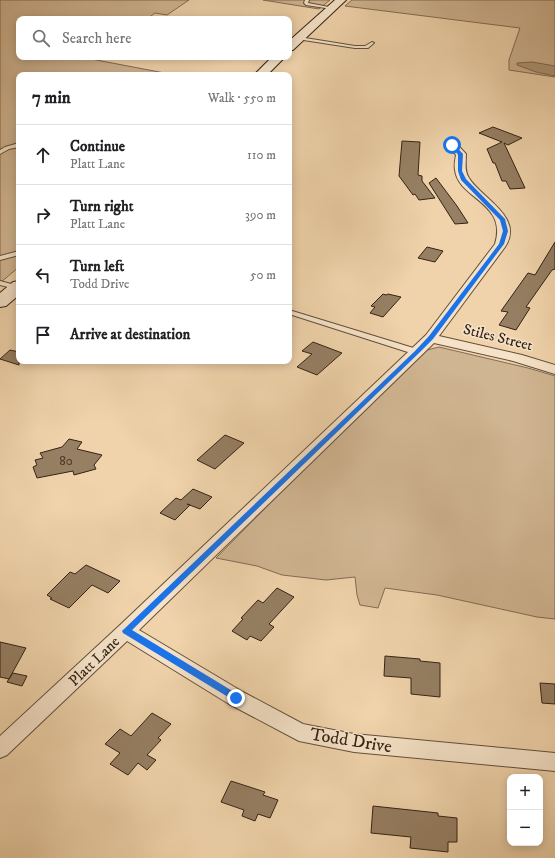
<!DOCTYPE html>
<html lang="en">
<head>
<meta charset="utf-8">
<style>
	:root { --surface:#fff; --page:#f2f2f2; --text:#202124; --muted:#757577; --line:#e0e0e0 }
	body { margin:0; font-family:"IM FELL DW Pica",serif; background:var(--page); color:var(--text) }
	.controls { position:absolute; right:12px; bottom:12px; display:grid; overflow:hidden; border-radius:8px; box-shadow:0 2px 10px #0003 }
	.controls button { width:36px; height:36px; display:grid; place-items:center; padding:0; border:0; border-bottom:1px solid var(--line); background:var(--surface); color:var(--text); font:20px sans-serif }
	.stop { position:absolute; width:12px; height:12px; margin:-9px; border:3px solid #1a73e8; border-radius:50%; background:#fff }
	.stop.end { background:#1a73e8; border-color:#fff; box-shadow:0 1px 4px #0008 }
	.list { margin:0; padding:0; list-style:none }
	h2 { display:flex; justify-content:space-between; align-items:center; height:52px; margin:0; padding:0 16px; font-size:17px }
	h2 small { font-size:13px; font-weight:400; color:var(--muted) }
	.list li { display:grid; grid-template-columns:26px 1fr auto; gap:12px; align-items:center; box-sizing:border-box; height:60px; padding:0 16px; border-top:1px solid var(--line) }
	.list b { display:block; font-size:15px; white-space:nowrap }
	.list p { margin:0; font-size:13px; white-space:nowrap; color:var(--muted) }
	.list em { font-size:13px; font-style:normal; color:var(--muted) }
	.icon { flex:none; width:22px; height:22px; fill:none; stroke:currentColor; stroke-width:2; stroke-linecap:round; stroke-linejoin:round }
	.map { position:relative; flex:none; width:555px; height:858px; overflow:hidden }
	.search { position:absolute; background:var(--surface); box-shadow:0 2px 10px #0003; left:16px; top:16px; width:276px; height:44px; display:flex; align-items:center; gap:10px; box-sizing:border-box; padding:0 14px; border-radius:8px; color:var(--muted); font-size:15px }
	.panel { position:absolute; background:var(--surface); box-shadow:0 2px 10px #0003; left:16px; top:72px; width:276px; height:292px; border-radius:8px }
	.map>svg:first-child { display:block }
	.green { fill:#d0b592; stroke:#826c54 }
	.water { fill:#b09778; stroke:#7e6950 }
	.building { fill:#967f63; stroke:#342315 }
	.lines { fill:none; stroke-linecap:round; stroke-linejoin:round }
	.lane-casing { stroke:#634f3a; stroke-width:2 }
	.street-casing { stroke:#634f3a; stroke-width:2 }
	.secondary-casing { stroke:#342315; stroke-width:2 }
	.lane { fill:#f5e2c8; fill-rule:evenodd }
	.street { fill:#f5e2c8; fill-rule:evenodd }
	.secondary { fill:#f5e2c8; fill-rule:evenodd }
	.route { fill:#1a73e8 }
	.labels { text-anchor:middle; stroke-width:3; stroke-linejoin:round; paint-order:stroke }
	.number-label { font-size:13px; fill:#4c3a28 }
	.street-label { font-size:15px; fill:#342315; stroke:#f5e2c8 }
	.near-street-label { font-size:18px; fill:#342315; stroke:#f5e2c8 }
</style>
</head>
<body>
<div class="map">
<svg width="555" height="858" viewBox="0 0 555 858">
	<rect width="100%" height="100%" fill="#f0d3ab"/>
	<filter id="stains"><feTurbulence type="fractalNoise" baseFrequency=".005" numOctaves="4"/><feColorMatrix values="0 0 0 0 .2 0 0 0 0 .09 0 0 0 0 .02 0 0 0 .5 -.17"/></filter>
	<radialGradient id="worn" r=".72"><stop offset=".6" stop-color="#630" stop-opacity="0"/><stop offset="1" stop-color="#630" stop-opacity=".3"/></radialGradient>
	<!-- green -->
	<path class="green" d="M0,0H189L167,15L155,13L147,19H19V57H94L91,59L175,75H19V267L0,283Z
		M263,0H330L319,9Z
		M352,0H555V77L509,70V60L520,28L345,6Z
		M439,347L528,368L555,376V619L537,617L437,595L385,588L378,608L360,605L357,595L355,577L326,580L282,575L257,566L216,558L419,352Z"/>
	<!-- water -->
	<path class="water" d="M532,62L555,66V76L536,72L517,65V63Z"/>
	<!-- building -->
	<path class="building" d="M493,127L522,138L508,145L504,143L525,188L510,189L506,181H502L495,163H493L487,149L502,142L479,133Z
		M402,141L420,142L418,175L422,176V181L435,198L419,200L415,194L413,195L399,176Z
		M436,178L457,206L468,223L455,224L429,183Z
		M555,242V269L552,270L526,307L530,308L516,330L499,325L508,312L501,311L528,273L535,275Z
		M427,247L443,251L435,262L418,258Z
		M383,294L386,295L388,294L401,297L383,317L370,313L375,307L371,306Z
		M313,342L342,353L317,375L297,367L312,354L302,351Z
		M10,350L19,352V365L0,359Z
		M225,435L244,443L215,469L197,460Z
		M69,439L82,442L77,449L102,455L94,465L96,469L74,475L73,471L37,478L33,467L37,465L35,460L43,458L40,453L62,447Z
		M193,489L212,497L200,509L187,504L190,505L175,520L160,513L176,498L181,500Z
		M86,565L120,581L108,593L92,585L69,608L50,599L52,598L47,595L70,572L75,574Z
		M277,588L294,597L269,624L274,627L261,641L250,636L247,640L232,631L243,619L241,618L258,600L263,603Z
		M0,642L26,648L9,679L0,677Z
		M385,656L420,659V661L440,663V697L411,694V678L384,676Z
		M13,673L27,676L22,686L7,682Z
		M540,683L555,684V704L542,703Z
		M152,713L171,724L158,738L161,740L147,755L156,760L147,770L138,763L128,775L110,764L120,753L105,744L120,729L131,736Z
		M231,781L265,792L263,795L278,800L270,818L258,814L255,821L242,816L244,810L221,802Z
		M373,806L438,813V816L457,818V842H448V852L410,848L411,837L371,833Z"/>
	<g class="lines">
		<defs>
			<path id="lane" d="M305,0H309L308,3L334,8L332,9L306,5L304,3Z
				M299,37L355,46H365L372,42L374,43L368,48H355L297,39V37Z
				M19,143V147L9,149L0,154V150L5,147Z
				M19,251V255L0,260V256Z
				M0,281L19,286V290L0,285Z
				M289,310L420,350L421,352L417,354H414L289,314Z"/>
			<path id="street" d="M452,142L456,143L466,154C466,162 464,171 469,178C481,198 525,217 505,247L439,336L522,355L555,365V374L513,361L434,343L139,630L243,692L303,724L354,734L555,753V771L354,752L299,741L229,704L127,641L7,755L0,758V736L119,626L426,335L495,244C508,202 458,199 455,170C454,165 455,160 456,155L447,145Z"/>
			<path id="secondary" d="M335,0H346L293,50L289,51V41Z
				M272,57H285L267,75H254Z
				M19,281V295L6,306L0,307V293L13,282Z"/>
		</defs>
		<!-- lane casing -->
		<use href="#lane" class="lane-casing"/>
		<!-- street casing -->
		<use href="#street" class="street-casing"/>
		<!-- secondary casing -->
		<use href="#secondary" class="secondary-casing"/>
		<!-- lane -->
		<use href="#lane" class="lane"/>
		<!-- street -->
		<use href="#street" class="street"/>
		<!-- secondary -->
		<use href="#secondary" class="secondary"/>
	</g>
	<!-- route -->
	<path class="route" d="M451,144H454L463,154L462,171L466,179L505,219L508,231L504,244L433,339L419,353L132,630L239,695L240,698L239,700H233L123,633L122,631L415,351L429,336L499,244L503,231L500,220L461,180L458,171V155Z"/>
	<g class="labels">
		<!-- number labels -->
		<g class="number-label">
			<text x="66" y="465">80</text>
		</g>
		<!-- street labels -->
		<g class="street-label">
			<text transform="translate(498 337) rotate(14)" y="5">Stiles Street</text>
			<text transform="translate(94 661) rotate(-44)" y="5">Platt Lane</text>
		</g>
		<!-- near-street labels -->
		<g class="near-street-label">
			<text transform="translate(351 740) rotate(9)" y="6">Todd Drive</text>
		</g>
	</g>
	<rect width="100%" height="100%" filter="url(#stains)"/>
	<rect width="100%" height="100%" fill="url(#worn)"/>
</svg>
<div class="controls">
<button>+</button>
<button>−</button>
</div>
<div class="stop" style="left:452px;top:145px"></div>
<div class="stop end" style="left:236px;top:698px"></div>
<div class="search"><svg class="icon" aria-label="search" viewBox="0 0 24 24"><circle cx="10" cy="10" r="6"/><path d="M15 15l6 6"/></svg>Search here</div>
<section class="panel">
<h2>7 min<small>Walk · 550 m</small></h2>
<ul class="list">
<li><svg class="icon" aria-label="ahead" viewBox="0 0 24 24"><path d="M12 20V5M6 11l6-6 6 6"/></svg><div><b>Continue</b><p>Platt Lane</p></div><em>110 m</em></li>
<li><svg class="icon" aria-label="right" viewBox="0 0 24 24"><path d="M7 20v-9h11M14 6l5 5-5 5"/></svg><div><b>Turn right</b><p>Platt Lane</p></div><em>390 m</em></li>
<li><svg class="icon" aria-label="left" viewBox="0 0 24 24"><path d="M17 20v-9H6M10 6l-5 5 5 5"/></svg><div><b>Turn left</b><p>Todd Drive</p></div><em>50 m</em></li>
<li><svg class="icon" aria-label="arrive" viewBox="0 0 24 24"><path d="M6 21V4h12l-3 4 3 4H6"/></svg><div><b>Arrive at destination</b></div></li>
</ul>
</section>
</div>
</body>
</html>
